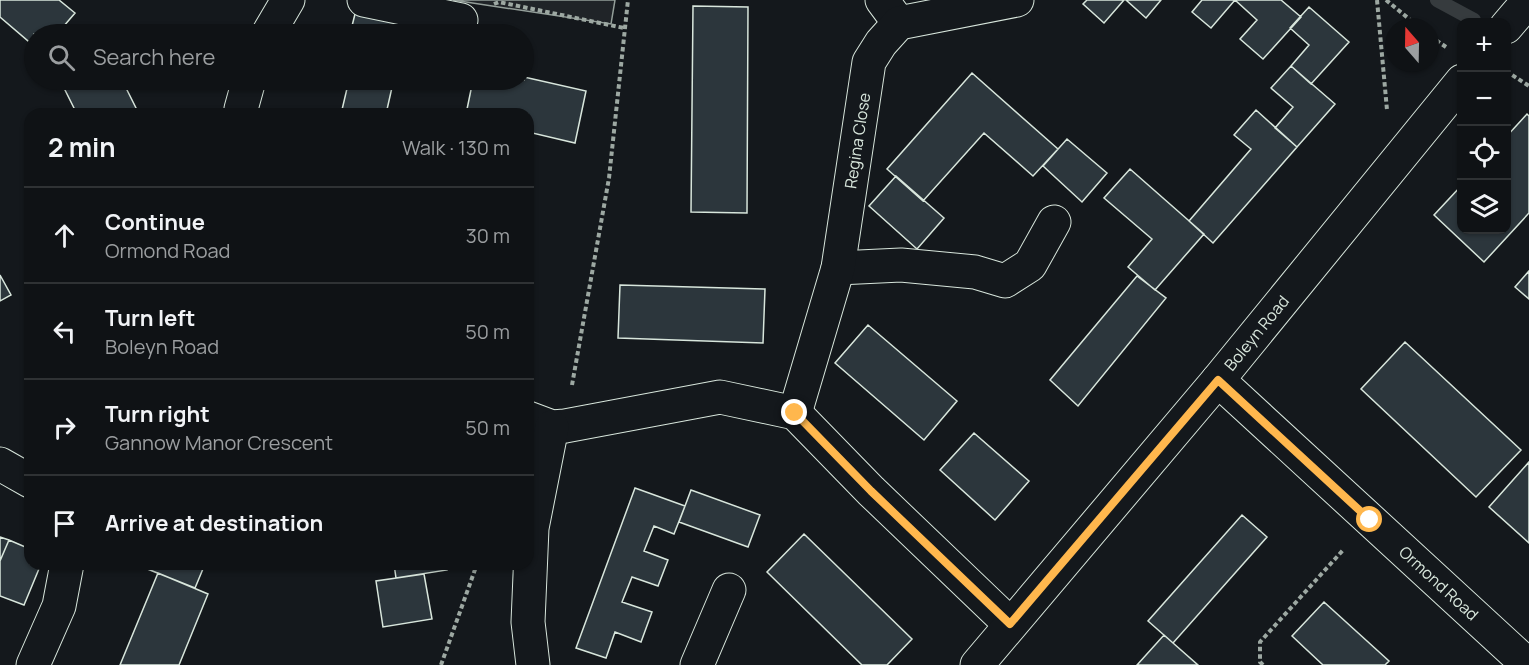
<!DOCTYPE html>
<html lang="en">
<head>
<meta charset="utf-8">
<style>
	:root { --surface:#0f1215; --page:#181b1e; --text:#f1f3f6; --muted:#9b9ea0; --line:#2f3234 }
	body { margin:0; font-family:Manrope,sans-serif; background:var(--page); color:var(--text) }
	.controls { position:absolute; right:18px; top:18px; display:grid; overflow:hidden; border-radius:12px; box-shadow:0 2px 4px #0004 }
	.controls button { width:54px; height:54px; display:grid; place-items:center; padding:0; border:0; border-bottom:2px solid var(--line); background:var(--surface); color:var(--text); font:30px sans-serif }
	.compass { position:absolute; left:1385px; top:18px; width:54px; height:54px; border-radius:50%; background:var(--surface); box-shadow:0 2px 4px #0004; rotate:340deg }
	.stop { position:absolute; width:18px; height:18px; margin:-14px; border:4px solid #ffb74d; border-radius:50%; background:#fff }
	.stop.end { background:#ffb74d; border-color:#fff; box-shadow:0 2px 6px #0008 }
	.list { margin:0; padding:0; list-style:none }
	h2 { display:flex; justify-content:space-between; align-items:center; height:78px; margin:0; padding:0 24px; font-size:26px }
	h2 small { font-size:20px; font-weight:400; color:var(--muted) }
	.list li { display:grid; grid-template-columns:39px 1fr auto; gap:18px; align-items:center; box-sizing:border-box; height:96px; padding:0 24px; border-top:2px solid var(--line) }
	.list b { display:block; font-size:22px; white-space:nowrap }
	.list p { margin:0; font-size:20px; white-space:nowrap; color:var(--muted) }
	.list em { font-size:20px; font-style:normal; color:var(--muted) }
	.icon { flex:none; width:33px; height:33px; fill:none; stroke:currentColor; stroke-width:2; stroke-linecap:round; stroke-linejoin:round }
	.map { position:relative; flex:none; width:1529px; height:665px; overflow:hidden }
	.search { position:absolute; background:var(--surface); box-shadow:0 2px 4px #0004; left:24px; top:24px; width:510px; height:66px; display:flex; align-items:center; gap:15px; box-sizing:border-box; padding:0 21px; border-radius:33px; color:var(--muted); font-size:22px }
	.panel { position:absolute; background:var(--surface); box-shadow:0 2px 4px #0004; left:24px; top:108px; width:510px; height:462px; border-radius:18px }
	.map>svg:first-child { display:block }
	.green { fill:#202428; stroke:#939e99; stroke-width:1.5 }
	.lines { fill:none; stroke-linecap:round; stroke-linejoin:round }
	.stream { stroke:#363b3e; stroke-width:14 }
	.building { fill:#2c363c; stroke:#d8e6dc; stroke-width:1.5 }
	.street-casing { stroke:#d8e6dc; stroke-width:35 }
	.secondary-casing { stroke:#d8e6dc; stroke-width:35 }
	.path { stroke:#9da8a2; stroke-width:4; stroke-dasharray:4.5 3; stroke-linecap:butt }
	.street { stroke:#14181c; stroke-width:33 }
	.secondary { stroke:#14181c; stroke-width:33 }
	.route { stroke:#ffb74d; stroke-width:8 }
	.labels { text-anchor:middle; stroke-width:4.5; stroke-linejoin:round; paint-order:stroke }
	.street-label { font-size:16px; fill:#d8e6dc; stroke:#14181c }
</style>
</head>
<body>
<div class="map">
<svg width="1529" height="665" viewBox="0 0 1529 665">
	<rect width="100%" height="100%" fill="#14181c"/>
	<!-- green -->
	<path class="green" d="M453,0H615L611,24Z"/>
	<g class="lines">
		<!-- stream -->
		<path class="stream" d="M1437,0L1474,20"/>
	</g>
	<!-- building -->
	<path class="building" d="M0,0H59L75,13L57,34H34V46L0,17Z
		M1087,0H1124L1104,23L1083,4Z
		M1126,0H1161L1146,18Z
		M1202,0H1235L1211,28L1192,12Z
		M1235,0H1281L1301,17L1263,59L1240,39L1257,20Z
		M693,6L748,7L747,213L691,212Z
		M1309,7L1349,42L1311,84L1291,66L1309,45L1290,28Z
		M356,10L403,21L400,34H350Z
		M1291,66L1335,104L1297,147L1275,128L1293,107L1271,88Z
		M972,73L1058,149L1033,176L984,133L923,201L887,169Z
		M524,77L586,91L575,143L528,132V114H466L473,80H524Z
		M60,80H122L139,114H77Z
		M349,80H379L393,83L386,114H341Z
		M379,80H412L411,87Z
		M1256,110L1297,147L1213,243L1189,221L1251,149L1234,135Z
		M1527,114L1529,116V213L1484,262L1434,215L1462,185V230H1506V137Z
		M1067,139L1107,173L1082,202L1043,166Z
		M1130,169L1204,234L1155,290L1128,267L1152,239L1104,198Z
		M896,176L944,218L917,249L869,206Z
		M1529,271V299L1515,287Z
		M0,275L11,295L0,301Z
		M1137,276L1166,298L1078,406L1050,380Z
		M620,285L765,289L763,343L618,338Z
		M868,325L957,401L924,440L835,363Z
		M1405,342L1521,450L1476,497L1361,389Z
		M974,433L1029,481L995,520L940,470Z
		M1529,462V543L1489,507Z
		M635,488L685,506L674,534L654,526L644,551L668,560L658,586L632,577L622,602L652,612L641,642L615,632L606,658L576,648Z
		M691,490L760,515L748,547L679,522Z
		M1242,515L1267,537L1173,643L1148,621Z
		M804,534L912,639L887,665H862L767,572Z
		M0,537L9,540L0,561Z
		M9,540L30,549V564H41L24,605L0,596V561Z
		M147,564H205L195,588L145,568Z
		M394,564H446L447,570L396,578Z
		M158,573L208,594L179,665H120Z
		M424,574L432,619L383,627L376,581Z
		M1324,602L1389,661L1385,665H1323L1292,636Z
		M1164,635L1173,643L1198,665H1137Z"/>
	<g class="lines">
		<defs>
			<g id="street">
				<path d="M364,0L461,20"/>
				<path d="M882,0L899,23"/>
				<path d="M268,34L288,0"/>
				<path d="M241,114V109L249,80"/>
				<path d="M838,268L901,265L975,272L1005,281L1030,265L1054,222"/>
				<path id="s1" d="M795,413L838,268L869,62L881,43L899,23L1017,0"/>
				<path d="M528,418L552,427L565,426L720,397L795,413L871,491L1010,624"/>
				<path d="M0,464L30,481"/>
				<path d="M33,665L59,606L67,564"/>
				<path d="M533,665L528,622L532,528L552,427"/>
				<path d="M697,665L729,590"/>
			</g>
			<g id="secondary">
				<path d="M1506,27L1529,0"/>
				<path id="s2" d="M1218,380L1528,665"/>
				<path id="s3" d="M977,665L1218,380L1462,81"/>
			</g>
		</defs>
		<!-- street casing -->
		<use href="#street" class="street-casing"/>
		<!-- secondary casing -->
		<use href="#secondary" class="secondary-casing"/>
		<!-- path -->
		<path class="path" d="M1377,0L1387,110
			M1386,0L1419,27
			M494,4L499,2L624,28
			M1430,36L1446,47
			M1506,71L1529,86
			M572,385L609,178L628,0
			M441,665L477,564
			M1263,665L1260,662V642L1344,549"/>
		<!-- street -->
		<use href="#street" class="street"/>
		<!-- secondary -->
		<use href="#secondary" class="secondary"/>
	</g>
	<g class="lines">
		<!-- route -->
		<path class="route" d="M795,413L871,491L1010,624L1218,380L1370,520"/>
	</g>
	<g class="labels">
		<!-- street labels -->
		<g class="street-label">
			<text dy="6" stroke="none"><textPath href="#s1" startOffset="280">Regina Close</textPath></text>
			<text dy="6" stroke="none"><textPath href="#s3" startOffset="434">Boleyn Road</textPath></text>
			<text dy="6" stroke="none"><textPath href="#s2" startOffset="300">Ormond Road</textPath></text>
		</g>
	</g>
</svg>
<div class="controls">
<button>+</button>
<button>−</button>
<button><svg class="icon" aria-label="locate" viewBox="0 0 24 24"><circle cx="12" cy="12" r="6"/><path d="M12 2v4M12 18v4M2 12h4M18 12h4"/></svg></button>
<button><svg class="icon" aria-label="layers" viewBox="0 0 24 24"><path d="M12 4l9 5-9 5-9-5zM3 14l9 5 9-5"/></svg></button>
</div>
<svg class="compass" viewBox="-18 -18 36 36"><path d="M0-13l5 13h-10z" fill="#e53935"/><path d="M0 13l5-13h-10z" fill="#9b9ea0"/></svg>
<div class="stop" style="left:1370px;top:520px"></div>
<div class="stop end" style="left:795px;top:413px"></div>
<div class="search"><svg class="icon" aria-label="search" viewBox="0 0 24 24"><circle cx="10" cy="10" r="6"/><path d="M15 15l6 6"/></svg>Search here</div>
<section class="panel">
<h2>2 min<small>Walk · 130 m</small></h2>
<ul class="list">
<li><svg class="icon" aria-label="ahead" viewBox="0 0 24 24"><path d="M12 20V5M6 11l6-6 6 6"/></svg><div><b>Continue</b><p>Ormond Road</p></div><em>30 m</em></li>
<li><svg class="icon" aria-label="left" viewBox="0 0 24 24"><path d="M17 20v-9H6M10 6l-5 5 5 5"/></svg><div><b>Turn left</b><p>Boleyn Road</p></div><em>50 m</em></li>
<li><svg class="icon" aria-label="right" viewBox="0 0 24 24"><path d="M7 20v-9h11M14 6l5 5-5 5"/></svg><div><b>Turn right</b><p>Gannow Manor Crescent</p></div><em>50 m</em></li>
<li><svg class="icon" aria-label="arrive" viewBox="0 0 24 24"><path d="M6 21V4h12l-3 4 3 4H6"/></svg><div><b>Arrive at destination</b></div></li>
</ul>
</section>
</div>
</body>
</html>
